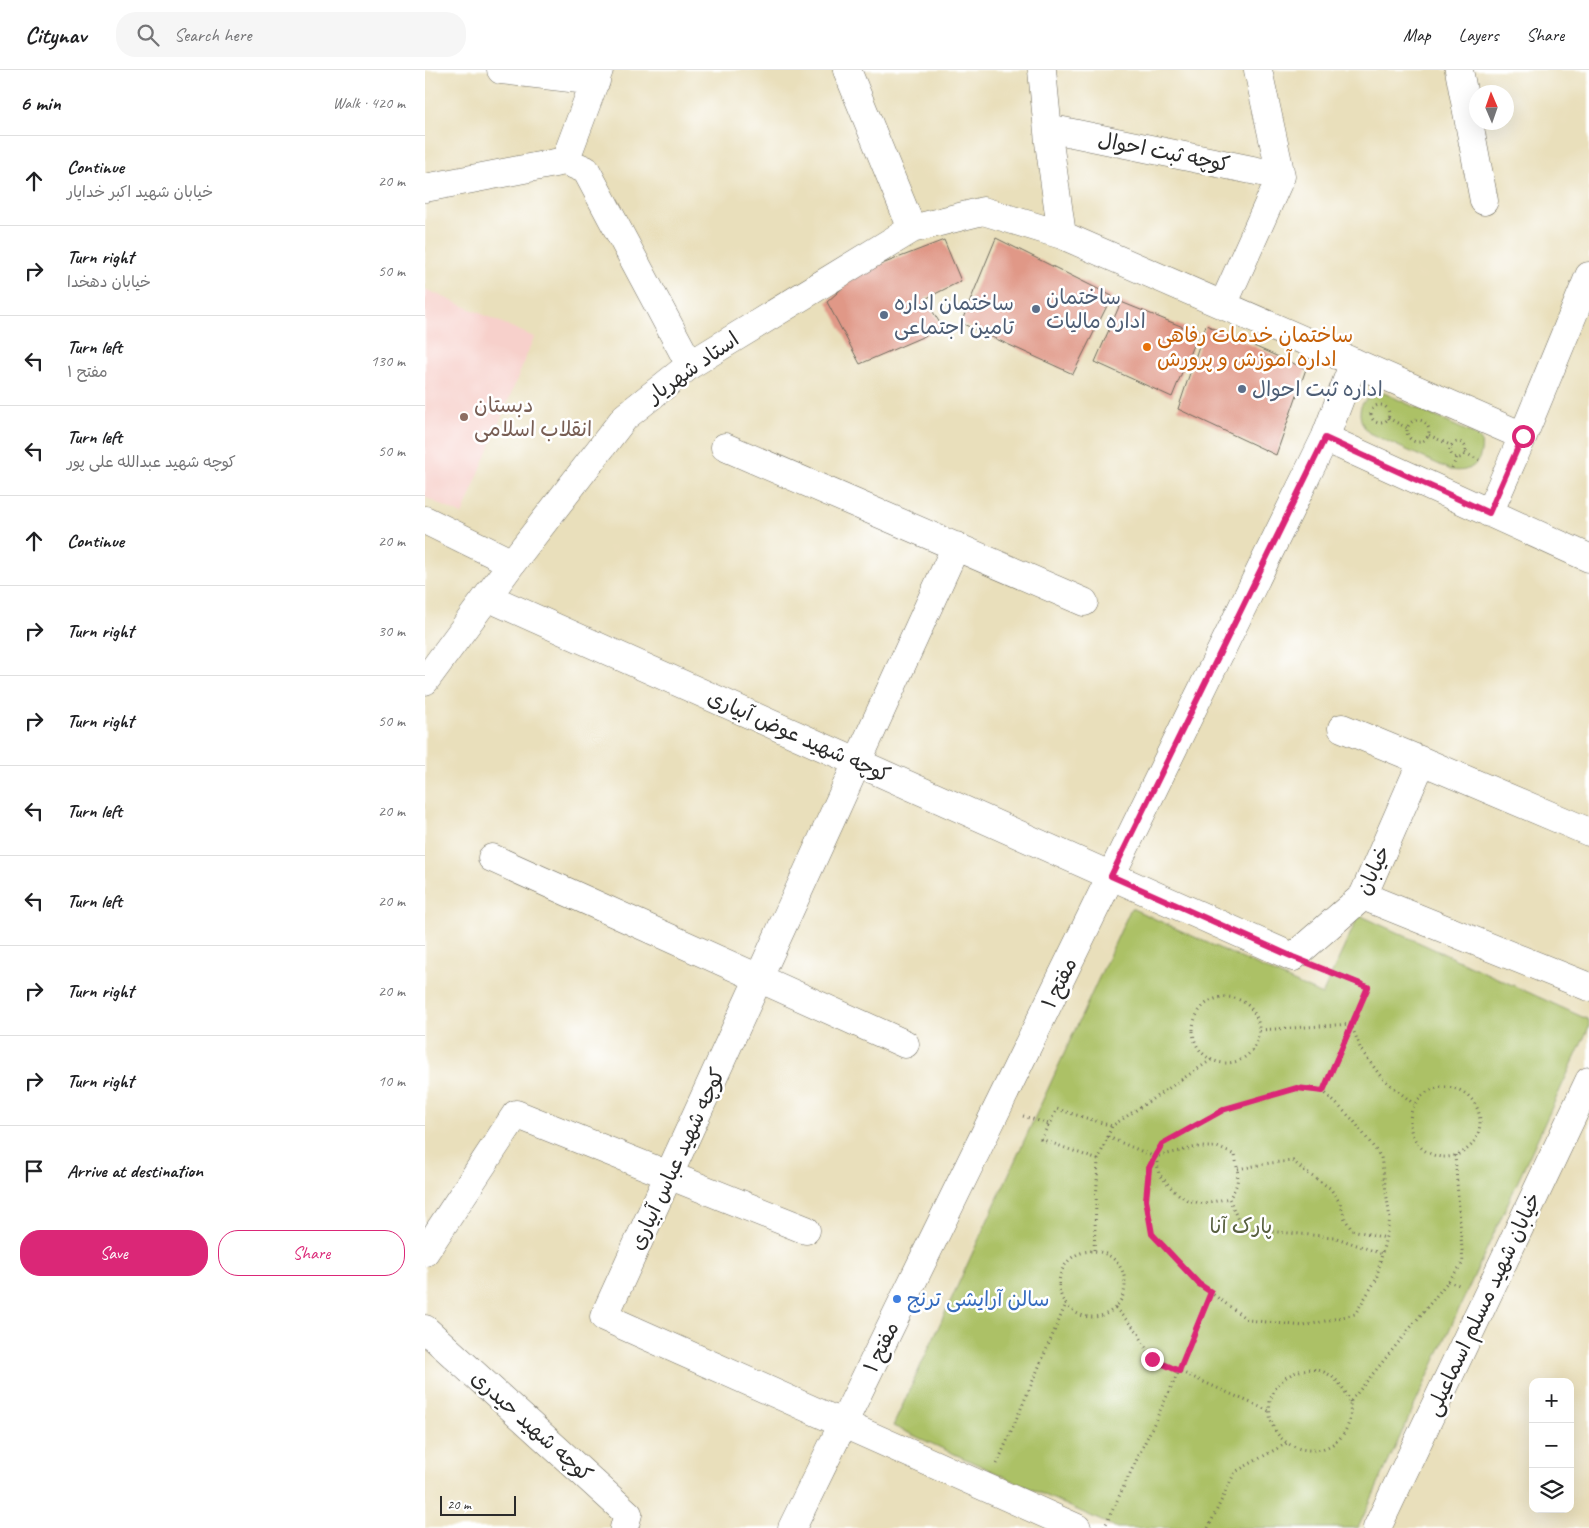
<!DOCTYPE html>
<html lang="en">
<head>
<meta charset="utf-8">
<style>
	:root { --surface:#fff; --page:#f6f6f6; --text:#202124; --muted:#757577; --line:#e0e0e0; --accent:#db2777 }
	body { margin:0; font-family:Caveat,"Playpen Sans Arabic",sans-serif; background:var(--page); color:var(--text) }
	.controls { position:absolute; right:15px; bottom:15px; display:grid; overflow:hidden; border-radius:10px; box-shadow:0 5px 20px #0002 }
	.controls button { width:45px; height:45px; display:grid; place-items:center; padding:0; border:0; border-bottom:1px solid var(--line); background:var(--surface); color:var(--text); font:25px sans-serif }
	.compass { position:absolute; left:1044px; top:15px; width:45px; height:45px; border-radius:50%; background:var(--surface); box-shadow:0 5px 20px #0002; rotate:358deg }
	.scale { position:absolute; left:15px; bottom:12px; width:76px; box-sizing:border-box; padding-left:5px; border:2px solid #2b2b2b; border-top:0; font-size:14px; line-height:18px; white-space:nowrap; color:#2b2b2b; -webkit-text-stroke:4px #fff; paint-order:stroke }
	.stop { position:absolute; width:15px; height:15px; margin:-11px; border:4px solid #db2777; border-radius:50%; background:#fff }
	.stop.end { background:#db2777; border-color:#fff; box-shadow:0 1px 5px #0008 }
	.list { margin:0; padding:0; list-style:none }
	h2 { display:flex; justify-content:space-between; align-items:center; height:65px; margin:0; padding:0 20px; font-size:21px }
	h2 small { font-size:16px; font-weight:400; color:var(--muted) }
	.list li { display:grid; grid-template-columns:32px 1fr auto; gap:15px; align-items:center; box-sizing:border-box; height:90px; padding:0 20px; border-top:1px solid var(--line) }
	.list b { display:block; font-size:19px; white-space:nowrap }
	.list p { margin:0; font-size:16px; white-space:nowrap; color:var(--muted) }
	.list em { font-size:16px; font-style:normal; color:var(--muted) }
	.actions { display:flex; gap:10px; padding:15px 20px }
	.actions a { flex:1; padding:11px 0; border:1px solid var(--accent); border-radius:20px; text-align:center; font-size:18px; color:var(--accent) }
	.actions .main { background:var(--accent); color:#fff }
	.icon { flex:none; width:28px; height:28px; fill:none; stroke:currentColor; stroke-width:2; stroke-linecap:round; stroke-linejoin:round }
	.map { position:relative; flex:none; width:1164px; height:1458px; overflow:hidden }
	header { display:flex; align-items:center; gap:30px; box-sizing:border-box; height:70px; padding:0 25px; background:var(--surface); border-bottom:1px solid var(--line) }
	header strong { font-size:24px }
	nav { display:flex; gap:28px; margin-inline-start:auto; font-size:18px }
	.search { width:350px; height:45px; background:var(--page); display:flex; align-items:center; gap:12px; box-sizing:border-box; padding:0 18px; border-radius:20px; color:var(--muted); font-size:19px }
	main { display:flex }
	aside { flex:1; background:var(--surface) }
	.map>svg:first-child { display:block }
	.built { fill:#f7d0cb }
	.green { fill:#acc166; stroke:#6c7648 }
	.building { fill:#e09887 }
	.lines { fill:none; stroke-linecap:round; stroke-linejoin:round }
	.minor-casing { stroke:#6e6a5d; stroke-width:29 }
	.path { stroke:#6e6a5d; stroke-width:3; stroke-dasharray:1 4; stroke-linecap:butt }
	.minor { stroke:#fff; stroke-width:28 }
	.route { stroke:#db2777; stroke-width:6 }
	.service-dot { fill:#5c6f8a; stroke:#fff; stroke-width:2 }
	.food-dot { fill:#e8710a; stroke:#fff; stroke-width:2 }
	.education-dot { fill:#8d6e63; stroke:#fff; stroke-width:2 }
	.shop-dot { fill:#3f7fe0; stroke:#fff; stroke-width:2 }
	.labels { text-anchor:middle; stroke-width:5; stroke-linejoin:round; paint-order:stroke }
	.street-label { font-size:21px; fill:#2b2b2b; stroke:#fff }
	.service-label { font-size:21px; fill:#4e5e75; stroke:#fff; text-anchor:start }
	.food-label { font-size:21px; fill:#c56008; stroke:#fff; text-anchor:start }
	.education-label { font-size:21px; fill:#785e54; stroke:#fff; text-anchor:start }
	.park-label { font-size:21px; fill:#586040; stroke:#fff }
	.shop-label { font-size:21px; fill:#366cbe; stroke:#fff; text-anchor:start }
</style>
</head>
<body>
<header>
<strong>Citynav</strong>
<div class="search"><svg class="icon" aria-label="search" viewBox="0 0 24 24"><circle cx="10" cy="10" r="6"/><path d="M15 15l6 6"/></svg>Search here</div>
<nav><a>Map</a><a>Layers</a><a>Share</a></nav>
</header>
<main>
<aside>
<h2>6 min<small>Walk · 420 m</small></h2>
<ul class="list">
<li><svg class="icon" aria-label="ahead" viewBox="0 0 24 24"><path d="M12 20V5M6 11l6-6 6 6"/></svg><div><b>Continue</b><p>خیابان شهید اکبر خدایار</p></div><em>20 m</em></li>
<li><svg class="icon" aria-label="right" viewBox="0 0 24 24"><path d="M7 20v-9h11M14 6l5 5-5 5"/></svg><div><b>Turn right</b><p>خیابان دهخدا</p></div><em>50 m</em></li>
<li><svg class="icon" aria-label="left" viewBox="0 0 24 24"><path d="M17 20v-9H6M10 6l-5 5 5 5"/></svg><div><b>Turn left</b><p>مفتح ۱</p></div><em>130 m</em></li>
<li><svg class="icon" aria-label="left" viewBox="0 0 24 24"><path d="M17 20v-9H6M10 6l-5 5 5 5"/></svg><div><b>Turn left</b><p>کوچه شهید عبدالله علی پور</p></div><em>50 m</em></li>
<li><svg class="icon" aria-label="ahead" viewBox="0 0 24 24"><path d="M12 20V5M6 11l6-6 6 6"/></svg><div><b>Continue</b></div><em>20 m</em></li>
<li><svg class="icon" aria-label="right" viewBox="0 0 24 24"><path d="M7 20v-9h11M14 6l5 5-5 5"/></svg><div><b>Turn right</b></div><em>30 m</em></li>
<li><svg class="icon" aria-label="right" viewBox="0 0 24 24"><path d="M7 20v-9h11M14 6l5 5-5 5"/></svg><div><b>Turn right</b></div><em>50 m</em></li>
<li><svg class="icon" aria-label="left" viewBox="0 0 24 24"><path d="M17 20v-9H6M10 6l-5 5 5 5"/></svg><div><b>Turn left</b></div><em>20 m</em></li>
<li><svg class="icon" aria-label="left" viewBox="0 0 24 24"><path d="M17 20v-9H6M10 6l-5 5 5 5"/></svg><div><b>Turn left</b></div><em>20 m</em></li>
<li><svg class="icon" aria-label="right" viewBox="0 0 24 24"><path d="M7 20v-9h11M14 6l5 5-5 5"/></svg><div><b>Turn right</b></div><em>20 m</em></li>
<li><svg class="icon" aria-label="right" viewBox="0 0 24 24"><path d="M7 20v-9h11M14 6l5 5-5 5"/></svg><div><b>Turn right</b></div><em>10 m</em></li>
<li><svg class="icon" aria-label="arrive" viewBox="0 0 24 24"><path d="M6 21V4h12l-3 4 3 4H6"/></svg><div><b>Arrive at destination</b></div></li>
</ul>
<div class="actions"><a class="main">Save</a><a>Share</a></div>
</aside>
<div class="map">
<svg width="1164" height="1458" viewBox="0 0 1164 1458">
	<rect width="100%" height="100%" fill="#fff"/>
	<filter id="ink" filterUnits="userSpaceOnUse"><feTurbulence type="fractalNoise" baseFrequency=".02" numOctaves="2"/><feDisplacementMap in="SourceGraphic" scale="10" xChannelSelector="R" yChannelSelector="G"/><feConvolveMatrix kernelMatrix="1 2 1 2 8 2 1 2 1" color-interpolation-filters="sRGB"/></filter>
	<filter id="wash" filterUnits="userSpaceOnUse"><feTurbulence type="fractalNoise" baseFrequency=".0096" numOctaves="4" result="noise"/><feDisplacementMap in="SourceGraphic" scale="20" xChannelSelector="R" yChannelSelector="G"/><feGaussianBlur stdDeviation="1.12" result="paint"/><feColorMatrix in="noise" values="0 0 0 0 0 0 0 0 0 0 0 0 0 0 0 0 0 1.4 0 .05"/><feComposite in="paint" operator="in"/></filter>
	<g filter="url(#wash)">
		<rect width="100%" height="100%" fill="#e9dfbb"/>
		<!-- built -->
		<path class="built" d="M0,219L109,267L37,445L0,427Z"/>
		<!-- green -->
		<path class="green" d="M959,323L1046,363L1056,370C1059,391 1047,404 1026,400L944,363C933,352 930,333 947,326C951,324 955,324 959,323Z
			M706,838L897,925L934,845L1164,950V957L933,1458H692L468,1356Z"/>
		<g id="blocks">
			<!-- building -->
			<path class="building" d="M571,168L687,226L648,304L536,253Z
				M519,170L536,211L500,229L518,258L435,294L402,232L434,203Z
				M696,232L773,263L747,327L670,292Z
				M781,255L881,299L851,385L753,339Z"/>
		</g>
	</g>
	<g filter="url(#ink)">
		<use href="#blocks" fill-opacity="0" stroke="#6e6a5d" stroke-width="1"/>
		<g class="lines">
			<defs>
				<path id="minor" d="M76,0L171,11
					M422,0L487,159
					M617,0L624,72L637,165
					M1034,0L1059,131
					M623,58L856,106L833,0
					M140,91L161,100L265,295
					M140,91L174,0
					M0,118L140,91
					M798,235L856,106
					M900,368L1164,488
					M300,377L659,532
					M1064,443L1098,366L1164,206
					M0,450L87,493
					M531,476L179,1247L652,1458
					M62,527L868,887L938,826L997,691
					M0,611L87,493L200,347L265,295L487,159L558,141L637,165L1098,366
					M917,658L997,691L1164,762
					M67,788L480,974
					M938,826L1164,917
					M0,1182L91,1044L381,1160
					M0,1259L203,1444L199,1458
					M367,1458L900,368L929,292
					M952,1458L1164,1011"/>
			</defs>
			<!-- minor casing -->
			<use href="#minor" class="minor-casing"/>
			<!-- path -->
			<path class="path" d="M946 344a9 9 0 1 1 18 0a9 9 0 1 1-18 0Z
				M963,348L982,358
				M982 361a11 11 0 1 1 22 0a11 11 0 1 1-22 0Z
				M1004,365L1027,376
				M1025 380a8 8 0 1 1 16 0a8 8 0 1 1-16 0Z
				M1040,383L1054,390
				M1027,398L1032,387
				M895,898L943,917L898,1021
				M768 960a33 33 0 1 1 66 0a33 33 0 1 1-66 0Z
				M835,960L926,954L936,980L957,1008L989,1034
				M985 1052a35 35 0 1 1 70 0a35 35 0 1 1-70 0Z
				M872,1018L898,1021L928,1050L956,1087L965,1149L951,1210L930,1244L879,1256L823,1250L774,1214L727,1164L721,1130L724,1098L737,1074L800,1039Z
				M598,1046L624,1054
				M683,1067L730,1087L772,1077H792L810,1085C813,1104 816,1111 805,1127
				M731,1087L734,1104L749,1121L762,1130L779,1134L804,1128L813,1150L830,1160L909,1167L957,1184
				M673,1090L616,1069L632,1039L687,1056
				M813,1099L845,1093L868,1091L882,1103L905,1118L915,1133L920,1149L927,1160L961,1168
				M669,1180L673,1090L687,1056L786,990
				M634 1214a33 33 0 1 1 66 0a33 33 0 1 1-66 0Z
				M1023,1211L1037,1216
				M690,1238L712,1261L727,1289L844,1341
				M925,1332C915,1306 892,1290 865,1305C855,1310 847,1321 845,1332C838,1386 914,1399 925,1348C926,1343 925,1337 925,1332L1038,1193L1030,1085
				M572,1394L641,1234
				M679,1458L754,1301L786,1222
				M783,1458L810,1402L862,1373"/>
			<!-- minor -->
			<use href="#minor" class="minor"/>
		</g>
	</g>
	<g class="lines" filter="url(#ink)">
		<!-- route -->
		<path class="route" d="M727,1289L754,1301L786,1222L774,1214L727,1164L721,1130L724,1098L730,1086L737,1074L800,1039L872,1018L898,1021L943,917L868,887L686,806L900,368L1064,443L1098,366"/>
	</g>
	<!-- markers -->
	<g class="service-dot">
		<circle cx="611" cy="239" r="5"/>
		<circle cx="459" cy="245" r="5"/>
		<circle cx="817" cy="319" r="5"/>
	</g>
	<circle class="food-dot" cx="722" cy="277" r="5"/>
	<circle class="education-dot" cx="39" cy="347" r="5"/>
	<circle class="shop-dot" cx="472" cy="1229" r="5"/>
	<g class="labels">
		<!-- street labels -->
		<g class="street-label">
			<text transform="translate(739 82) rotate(11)" y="7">کوچه ثبت احوال</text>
			<text transform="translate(268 297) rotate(-35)" y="7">استاد شهریار</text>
			<text transform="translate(374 666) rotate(24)" y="7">کوچه شهید عوض آبیاری</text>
			<text transform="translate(948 800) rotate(-64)" y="7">خیابان</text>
			<text transform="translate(634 913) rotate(-64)" y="7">مفتح ۱</text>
			<text transform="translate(252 1089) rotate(-65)" y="7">کوچه شهید عباس آبیاری</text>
			<text transform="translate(1058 1234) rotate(-65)" y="7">خیابان شهید مسلم اسماعیلی</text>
			<text transform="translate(456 1277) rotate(-64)" y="7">مفتح ۱</text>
			<text transform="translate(107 1356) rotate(42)" y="7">کوچه شهید حیدری</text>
		</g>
		<!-- service labels -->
		<g class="service-label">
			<text x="621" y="234">ساختمان<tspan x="621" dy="24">اداره مالیات</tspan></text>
			<text x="469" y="240">ساختمان اداره<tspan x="469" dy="24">تامین اجتماعی</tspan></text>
			<text x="827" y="326">اداره ثبت احوال</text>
		</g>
		<!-- food labels -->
		<g class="food-label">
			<text x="732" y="272">ساختمان خدمات رفاهی<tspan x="732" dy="24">اداره آموزش و پرورش</tspan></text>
		</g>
		<!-- education labels -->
		<g class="education-label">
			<text x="49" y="342">دبستان<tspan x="49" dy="24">انقلاب اسلامی</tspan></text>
		</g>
		<!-- park labels -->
		<g class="park-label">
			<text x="816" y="1163">پارک آنا</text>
		</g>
		<!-- shop labels -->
		<g class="shop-label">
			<text x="482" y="1236">سالن آرایشی ترنج</text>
		</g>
	</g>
</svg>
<div class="controls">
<button>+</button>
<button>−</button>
<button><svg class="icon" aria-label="layers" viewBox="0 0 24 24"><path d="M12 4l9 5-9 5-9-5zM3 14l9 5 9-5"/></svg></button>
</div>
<svg class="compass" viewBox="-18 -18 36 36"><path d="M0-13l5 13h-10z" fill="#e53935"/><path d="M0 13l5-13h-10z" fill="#757577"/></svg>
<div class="scale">20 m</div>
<div class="stop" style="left:1098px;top:366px"></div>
<div class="stop end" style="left:727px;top:1289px"></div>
</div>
</main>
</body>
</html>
